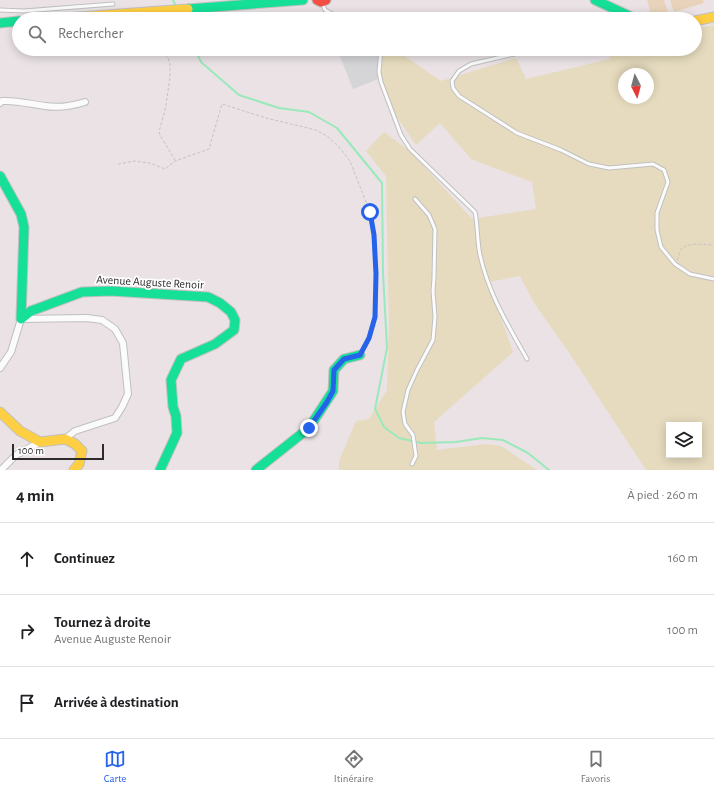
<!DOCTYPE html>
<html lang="fr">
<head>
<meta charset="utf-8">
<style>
	:root { --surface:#fff; --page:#f6f6f6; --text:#202124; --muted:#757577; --line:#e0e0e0; --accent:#2563eb }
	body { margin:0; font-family:"Alegreya Sans",sans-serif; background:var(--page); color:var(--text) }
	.controls { position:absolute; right:12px; bottom:12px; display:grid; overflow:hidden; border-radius:0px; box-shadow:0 2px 10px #0003 }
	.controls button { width:36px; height:36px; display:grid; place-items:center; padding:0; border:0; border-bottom:1px solid var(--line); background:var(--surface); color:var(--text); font:20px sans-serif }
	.compass { position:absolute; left:618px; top:68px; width:36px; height:36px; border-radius:50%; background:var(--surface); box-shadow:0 2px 10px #0003; rotate:174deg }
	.scale { position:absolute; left:12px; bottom:10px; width:92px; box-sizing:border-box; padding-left:4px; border:2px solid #2c2c2c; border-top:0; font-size:11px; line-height:14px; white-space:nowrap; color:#2c2c2c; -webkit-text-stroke:3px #fff; paint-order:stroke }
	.stop { position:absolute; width:12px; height:12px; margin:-9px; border:3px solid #2563eb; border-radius:50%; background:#fff }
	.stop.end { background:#2563eb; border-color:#fff; box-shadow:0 1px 4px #0008 }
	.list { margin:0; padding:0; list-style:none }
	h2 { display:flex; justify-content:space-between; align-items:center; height:52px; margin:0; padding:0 16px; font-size:17px }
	h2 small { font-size:13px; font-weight:400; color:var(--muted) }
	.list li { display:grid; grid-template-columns:26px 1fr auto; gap:12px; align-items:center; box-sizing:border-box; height:72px; padding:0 16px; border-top:1px solid var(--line) }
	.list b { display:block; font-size:15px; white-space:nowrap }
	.list p { margin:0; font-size:13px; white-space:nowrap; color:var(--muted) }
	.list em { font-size:13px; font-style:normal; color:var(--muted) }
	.icon { flex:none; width:22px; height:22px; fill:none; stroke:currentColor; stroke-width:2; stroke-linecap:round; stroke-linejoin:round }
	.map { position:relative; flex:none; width:714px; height:470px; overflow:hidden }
	.search { position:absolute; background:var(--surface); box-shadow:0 2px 10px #0003; left:12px; right:12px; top:12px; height:44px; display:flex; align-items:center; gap:10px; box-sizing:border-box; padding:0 14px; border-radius:22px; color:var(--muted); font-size:15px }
	.sheet { height:268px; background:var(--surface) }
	nav { display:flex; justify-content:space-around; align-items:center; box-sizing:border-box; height:56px; border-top:1px solid var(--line); background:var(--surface); font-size:11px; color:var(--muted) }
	nav a { display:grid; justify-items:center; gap:2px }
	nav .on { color:var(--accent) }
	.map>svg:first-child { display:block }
	.industrial { fill:#d5d4d6 }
	.green { fill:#e6dbbe; fill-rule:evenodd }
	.pitch { fill:#e9d4bb }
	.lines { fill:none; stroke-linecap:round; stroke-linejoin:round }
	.stream { stroke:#99e9bb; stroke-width:2 }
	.lane-casing { stroke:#c0c0c0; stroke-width:5 }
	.street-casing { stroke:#c0c0c0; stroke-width:8 }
	.fast-casing { stroke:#c0c0c0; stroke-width:11 }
	.slow-casing { stroke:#c0c0c0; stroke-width:11 }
	.jam-casing { stroke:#c0c0c0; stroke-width:11 }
	.path { stroke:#c4c3c4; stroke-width:1; stroke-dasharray:3 2; stroke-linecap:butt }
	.lane { stroke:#fcfbfb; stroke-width:3 }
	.street { stroke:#fcfbfb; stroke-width:6 }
	.fast { stroke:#16e098; stroke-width:9 }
	.slow { stroke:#ffcf43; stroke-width:9 }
	.jam { stroke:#f24e42; stroke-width:9 }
	.route { stroke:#2563eb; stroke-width:5 }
	.labels { text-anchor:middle; stroke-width:3.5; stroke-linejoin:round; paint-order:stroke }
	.street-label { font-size:12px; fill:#2c2c2c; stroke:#fff }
</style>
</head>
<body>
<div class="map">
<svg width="714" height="470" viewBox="0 0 714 470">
	<rect width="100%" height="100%" fill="#eae2e4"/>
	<!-- industrial -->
	<path class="industrial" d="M337,49H378V79L353,89Z"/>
	<!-- green -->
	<path class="green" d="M714,25V470H646L568,351L534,303L520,276L488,282L513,352L434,422L437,450L486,444L501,446L537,470H339V461L356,421L369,419L387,390L389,323L386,176L366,151L384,132L411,152L472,219L536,209L532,182L471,159L440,123L416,145L396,116L378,79V49H394L441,81L516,58L526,79L610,59L609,49H695V28ZM624,74H648V98H624ZM669,425H699V455H669Z"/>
	<!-- pitch -->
	<path class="pitch" d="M647,0H664L668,12L652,17Z
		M670,0H703L704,3L674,12Z"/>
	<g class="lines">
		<!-- stream -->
		<path class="stream" d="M173,0L176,7
			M179,13L181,19
			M195,49L201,62L239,95L279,108L309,112L337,128L382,183L383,273L387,348L375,409L384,427L399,438L421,443L456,442L482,438L503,440L528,453L549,470"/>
		<defs>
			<path id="lane" d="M322,3L325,10L342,19
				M0,10L24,11L113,4
				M381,49L379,72L381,82L401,135L410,149L475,212C478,227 477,241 480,255C489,295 508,325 527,359
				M536,49L471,64L459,71L452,81L453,88L459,96L517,133L561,150L589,164L609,168L653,164L664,170L668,182L657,213V230L661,247L675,264L690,274L714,279
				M412,464L416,456L413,435L405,424L403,412L408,390L417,370L433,340L435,317L433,291L434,278L435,229L429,215L415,199"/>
			<path id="street" d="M0,103L2,101C16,100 30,104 45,106C58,108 72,106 85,102
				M0,368L11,352L21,319L87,318L102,320L115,329L123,343L128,394L122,407L115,418L75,431L65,439
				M1,470L16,455L40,442"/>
			<path id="fast" d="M595,0L636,19
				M188,9L303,0
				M0,23L19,21
				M0,176L21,214L24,227L21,319L31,311L82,292L111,291L208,297L220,303L231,312L235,320L234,330L215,344L181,359L171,380L173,407L176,416L177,433L160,470
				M256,470L309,428L333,391L334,370L344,359L360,355"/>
			<path id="slow" d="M51,19L188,9
				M695,21L714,17
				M0,412L20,431L40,442L65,439L75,444L82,451L79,464L74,470"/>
			<path id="jam" d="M317,0L321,2L326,0"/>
		</defs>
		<!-- lane casing -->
		<use href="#lane" class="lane-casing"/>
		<!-- street casing -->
		<use href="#street" class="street-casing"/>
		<!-- fast casing -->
		<use href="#fast" class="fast-casing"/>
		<!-- slow casing -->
		<use href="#slow" class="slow-casing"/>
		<!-- jam casing -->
		<use href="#jam" class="jam-casing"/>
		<!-- path -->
		<path class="path" d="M165,49L170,64V76L166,106L159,132L161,137L175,160
			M118,164L134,161L150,163L165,169L175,161L209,149L222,104L266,118L316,130L327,136L340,148L350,161L370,212L374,235L376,274L375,317L364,348
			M677,260C679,257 679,254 680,251C685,241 705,245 714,245"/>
		<!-- lane -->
		<use href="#lane" class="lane"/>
		<!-- street -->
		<use href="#street" class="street"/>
		<!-- fast -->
		<use href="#fast" class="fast"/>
		<!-- slow -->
		<use href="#slow" class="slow"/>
		<!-- jam -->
		<use href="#jam" class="jam"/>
	</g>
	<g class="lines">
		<!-- route -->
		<path class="route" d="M309,428L327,402L333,391L334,370L344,359L360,355L369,338L375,317L376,274L374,235L370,212"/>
	</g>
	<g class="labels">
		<!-- street labels -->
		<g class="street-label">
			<text transform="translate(150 282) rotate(3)" y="4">Avenue Auguste Renoir</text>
		</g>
	</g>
</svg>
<div class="controls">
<button><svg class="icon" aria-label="layers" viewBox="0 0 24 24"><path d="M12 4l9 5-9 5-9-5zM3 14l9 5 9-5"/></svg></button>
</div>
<svg class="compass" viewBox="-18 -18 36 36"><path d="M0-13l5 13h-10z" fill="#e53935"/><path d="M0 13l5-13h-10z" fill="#757577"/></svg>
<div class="scale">100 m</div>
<div class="stop" style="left:370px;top:212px"></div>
<div class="stop end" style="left:309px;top:428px"></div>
<div class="search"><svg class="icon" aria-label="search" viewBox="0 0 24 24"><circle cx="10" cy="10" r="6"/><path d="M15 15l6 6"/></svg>Rechercher</div>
</div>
<section class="sheet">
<h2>4 min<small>À pied · 260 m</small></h2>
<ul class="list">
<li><svg class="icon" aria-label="ahead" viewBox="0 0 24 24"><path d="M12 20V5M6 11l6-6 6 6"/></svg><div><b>Continuez</b></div><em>160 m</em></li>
<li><svg class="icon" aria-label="right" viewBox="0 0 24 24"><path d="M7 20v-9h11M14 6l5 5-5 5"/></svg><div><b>Tournez à droite</b><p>Avenue Auguste Renoir</p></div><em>100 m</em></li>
<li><svg class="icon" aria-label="arrive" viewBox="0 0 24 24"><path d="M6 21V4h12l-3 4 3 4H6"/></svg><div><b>Arrivée à destination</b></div></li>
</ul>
</section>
<nav>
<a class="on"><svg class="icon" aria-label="map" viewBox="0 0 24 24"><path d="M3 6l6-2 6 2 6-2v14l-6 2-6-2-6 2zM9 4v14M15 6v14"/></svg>Carte</a>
<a><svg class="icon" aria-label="directions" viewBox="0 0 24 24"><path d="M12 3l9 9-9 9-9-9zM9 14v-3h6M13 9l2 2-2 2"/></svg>Itinéraire</a>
<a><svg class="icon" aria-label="saved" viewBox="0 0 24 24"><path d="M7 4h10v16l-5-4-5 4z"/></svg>Favoris</a>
</nav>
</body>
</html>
